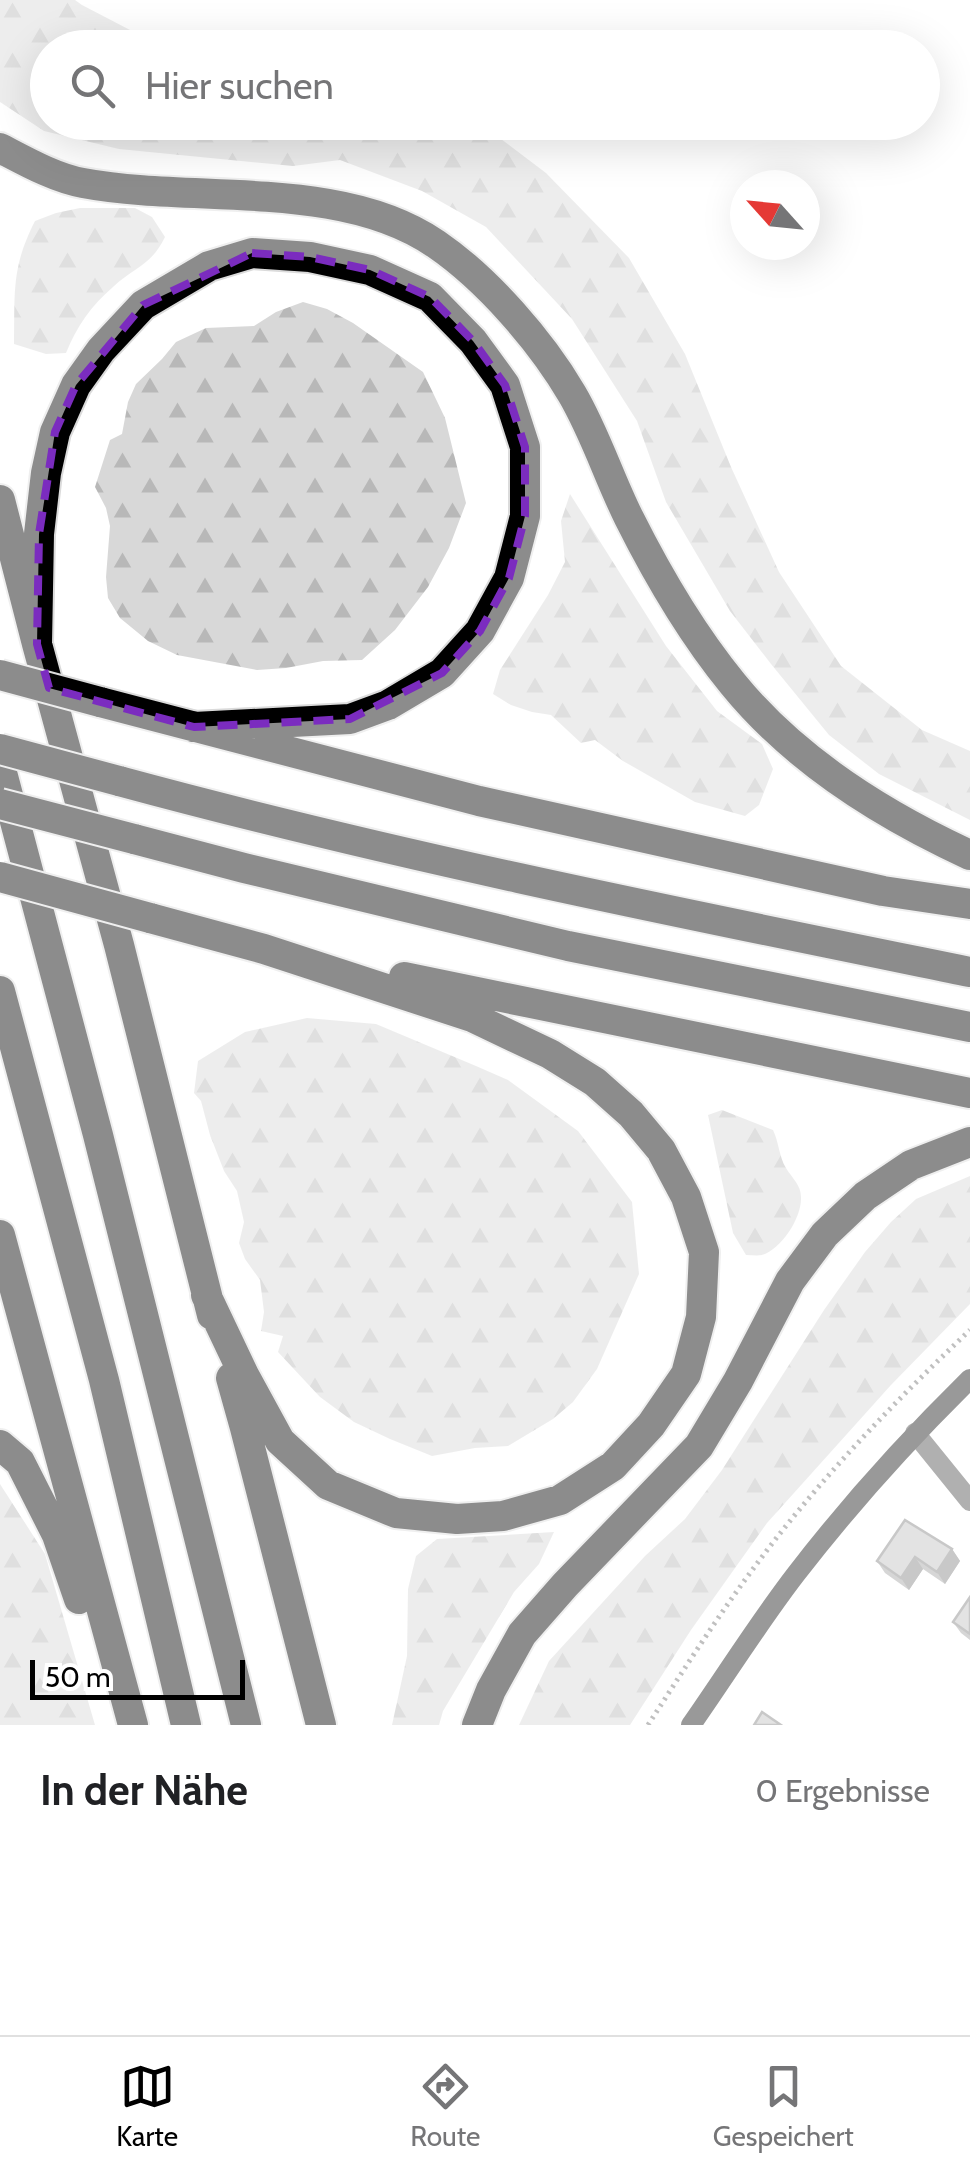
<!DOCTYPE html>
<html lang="de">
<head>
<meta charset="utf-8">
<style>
	:root { --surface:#fff; --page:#f6f6f6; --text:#202124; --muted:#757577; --line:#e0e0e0; --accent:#000 }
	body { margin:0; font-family:Cabin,sans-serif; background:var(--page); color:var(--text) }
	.compass { position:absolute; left:730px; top:170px; width:90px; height:90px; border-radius:50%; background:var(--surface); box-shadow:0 10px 40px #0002; rotate:297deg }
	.scale { position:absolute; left:30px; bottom:25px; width:215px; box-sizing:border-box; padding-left:10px; border:5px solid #000; border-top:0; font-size:28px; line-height:35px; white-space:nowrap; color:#000; -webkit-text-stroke:8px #fff; paint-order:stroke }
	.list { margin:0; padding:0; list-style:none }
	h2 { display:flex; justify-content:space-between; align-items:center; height:130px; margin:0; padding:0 40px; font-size:42px }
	h2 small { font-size:32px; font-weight:400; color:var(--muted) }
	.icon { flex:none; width:55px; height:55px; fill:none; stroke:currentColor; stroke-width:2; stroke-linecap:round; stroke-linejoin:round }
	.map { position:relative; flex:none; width:970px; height:1725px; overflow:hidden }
	.search { position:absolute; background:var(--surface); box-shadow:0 10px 40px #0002; left:30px; right:30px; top:30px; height:110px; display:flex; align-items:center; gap:25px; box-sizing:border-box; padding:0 35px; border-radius:55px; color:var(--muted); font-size:38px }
	.sheet { height:310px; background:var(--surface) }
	nav { display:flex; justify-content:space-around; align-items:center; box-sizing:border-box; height:140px; border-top:2px solid var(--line); background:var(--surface); font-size:28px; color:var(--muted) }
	nav a { display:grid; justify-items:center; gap:5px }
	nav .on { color:var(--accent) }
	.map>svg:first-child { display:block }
	.forest { fill:url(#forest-firs) }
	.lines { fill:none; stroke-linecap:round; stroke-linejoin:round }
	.highway-casing { stroke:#dbdbdb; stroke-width:34 }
	.path { stroke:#737373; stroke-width:5; stroke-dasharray:2.5 5; stroke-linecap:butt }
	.street { stroke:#515151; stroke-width:20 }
	.secondary { stroke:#1e1e1e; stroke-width:20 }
	.highway { stroke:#000; stroke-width:30 }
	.highway-bridge-casing { stroke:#dbdbdb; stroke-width:34; stroke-linecap:butt }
	.highway-bridge { stroke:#000; stroke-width:30 }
	.wall { fill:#a5a5a5 }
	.shaded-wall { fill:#868686 }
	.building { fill:#c0c0c0; stroke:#868686; stroke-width:2.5 }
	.marked { fill:none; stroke:#7b2cbf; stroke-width:8; stroke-dasharray:20 12; stroke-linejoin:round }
</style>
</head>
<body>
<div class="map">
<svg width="970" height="1725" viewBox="0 0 970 1725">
	<defs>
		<pattern id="forest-firs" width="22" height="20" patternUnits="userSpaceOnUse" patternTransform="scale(2.5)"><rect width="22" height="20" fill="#d8d8d8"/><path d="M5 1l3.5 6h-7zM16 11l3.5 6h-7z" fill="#b8b8b8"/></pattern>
	</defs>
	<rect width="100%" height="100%" fill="#fff"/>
	<!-- forest -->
	<path class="forest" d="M0,0H75L82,5L132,31L178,47L48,48V122L480,123L546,173L629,258L685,354L731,467L779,572L841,666L922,730L970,751V820L879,774L829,735L771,664L730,611L666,502L637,421L572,319L486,227L422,191L340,160L293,166L119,149L44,131L0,102Z
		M80,208H135L152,217L165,237C151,266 134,267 113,287C91,306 77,326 66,353L46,354L14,344C15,293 11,268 35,221L56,213Z
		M303,302L327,309L353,323L423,372L445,418L466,503L449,548L428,587L395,630L362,660L323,661L286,668L257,670L177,655L148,641L120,618L108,598L106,577L110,526L106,508L95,487L110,440L122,434L128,402L136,384L162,359L176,342L206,328L254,326L276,312Z
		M570,494L666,646L717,711L762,744L773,769L759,805L745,816L695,802L623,761L595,740L581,743L551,715L532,712L511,705L493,694L500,670L548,595L565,562L561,521Z
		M307,1018L376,1024L476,1066L508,1080L578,1131L632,1202L639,1274L597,1369L573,1402L553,1419L508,1446L475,1448L432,1456L390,1439L354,1422L320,1397L278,1352L283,1336L261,1331L264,1312L260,1280L245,1259L239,1243L244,1222L237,1191L224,1171L210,1135L201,1101L194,1093L198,1061L245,1032Z
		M722,1110L773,1130C779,1142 779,1157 786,1168C792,1178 801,1185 801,1197C802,1217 782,1249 762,1255C757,1256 751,1255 746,1255L733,1233L708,1115Z
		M970,1176V1304L891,1385L767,1523L691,1630L630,1725H519L549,1661L645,1556L685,1519L722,1470L824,1310L865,1252L891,1222L916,1199Z
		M0,1484L45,1554L95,1725H0Z
		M554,1532L539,1564L514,1592L443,1711L439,1725H392L407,1656L408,1589L416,1556L437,1539Z"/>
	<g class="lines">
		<defs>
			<path id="highway" d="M0,148C25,161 55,178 83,183C194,204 340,178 436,244C487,279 541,341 572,394C595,433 609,478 629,518C658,576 692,634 733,684C794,759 883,815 970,855
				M0,500L37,644L119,945L212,1315
				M37,644L39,534L46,473L55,432L76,385L101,350L143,305L209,266L252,253L310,257L370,270L430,297L473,341L505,385L525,447V516L509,578L480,631L442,673L388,705L350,719L194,727
				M100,702L479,801L883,891L970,904
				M0,765L98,1135L246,1725
				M119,781C399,857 685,914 970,972
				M134,839L244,868L568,946L970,1027
				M150,918L264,949L472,1017L550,1054L595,1082L631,1114L661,1150L686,1197L704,1252L701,1317L686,1374L651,1425L613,1466L560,1500L503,1516L457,1519L396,1513L328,1485L280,1441L244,1375L206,1295
				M404,977L970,1093
				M0,991L104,1380L186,1725
				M0,1235L133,1725
				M231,1378L245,1428L321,1725
				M0,1445L20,1462L57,1535L79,1599
				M477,1725L491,1690L522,1634L565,1585L699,1446L738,1381L790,1281L825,1234L865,1196L911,1165L970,1142"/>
		</defs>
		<!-- highway casing -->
		<use href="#highway" class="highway-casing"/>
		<!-- path -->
		<path class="path" d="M648,1725C681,1674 714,1622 750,1573C814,1485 891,1405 970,1330"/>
		<!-- street -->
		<path class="street" d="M915,1433L970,1501"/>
		<!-- secondary -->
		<path class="secondary" d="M691,1725C726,1675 759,1622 796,1574C850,1504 908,1440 970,1379"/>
		<!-- highway -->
		<use href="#highway" class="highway"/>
		<defs>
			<path id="highway-bridge" d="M0,675L100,702
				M0,749L119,781
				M0,804L134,839
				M0,877L150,918"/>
		</defs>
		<!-- highway-bridge casing -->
		<use href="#highway-bridge" class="highway-bridge-casing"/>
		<!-- highway-bridge -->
		<use href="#highway-bridge" class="highway-bridge"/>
	</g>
	<!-- wall -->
	<path class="wall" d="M952,1549L960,1561L945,1584L923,1569L909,1590L885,1573L877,1561Z
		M970,1597V1640L961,1633L953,1622Z"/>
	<!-- shaded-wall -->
	<path class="shaded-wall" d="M952,1549L960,1561L945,1584L937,1572Z
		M915,1557L923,1569L909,1590L901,1578Z"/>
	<!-- building -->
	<path class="building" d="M905,1520L952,1549L937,1572L915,1557L901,1578L877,1561Z
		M970,1597V1634L953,1622Z
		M762,1712L781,1725H754Z"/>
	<!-- marked area -->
	<path d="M0 0H970V1725H0ZM252,253L310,257L370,270L430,297L473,341L505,385L525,447V516L509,578L480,631L442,673L350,719L194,727L49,688L37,644L39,534L55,432L76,385L143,305Z" fill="#fff" fill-opacity=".55" fill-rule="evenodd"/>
	<path class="marked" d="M252,253L310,257L370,270L430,297L473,341L505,385L525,447V516L509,578L480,631L442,673L350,719L194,727L49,688L37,644L39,534L55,432L76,385L143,305Z"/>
</svg>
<svg class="compass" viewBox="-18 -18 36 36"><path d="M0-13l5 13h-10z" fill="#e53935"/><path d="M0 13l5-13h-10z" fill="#757577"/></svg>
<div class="scale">50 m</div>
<div class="search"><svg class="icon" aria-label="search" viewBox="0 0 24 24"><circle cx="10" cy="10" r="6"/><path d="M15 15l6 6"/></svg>Hier suchen</div>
</div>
<section class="sheet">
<h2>In der Nähe<small>0 Ergebnisse</small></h2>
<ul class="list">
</ul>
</section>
<nav>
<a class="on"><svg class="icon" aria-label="map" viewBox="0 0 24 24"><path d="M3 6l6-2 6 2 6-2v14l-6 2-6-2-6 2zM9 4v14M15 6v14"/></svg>Karte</a>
<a><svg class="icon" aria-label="directions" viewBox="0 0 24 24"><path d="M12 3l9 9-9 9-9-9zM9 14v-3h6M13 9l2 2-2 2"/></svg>Route</a>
<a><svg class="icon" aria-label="saved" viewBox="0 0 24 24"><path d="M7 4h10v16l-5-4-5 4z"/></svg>Gespeichert</a>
</nav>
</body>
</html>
